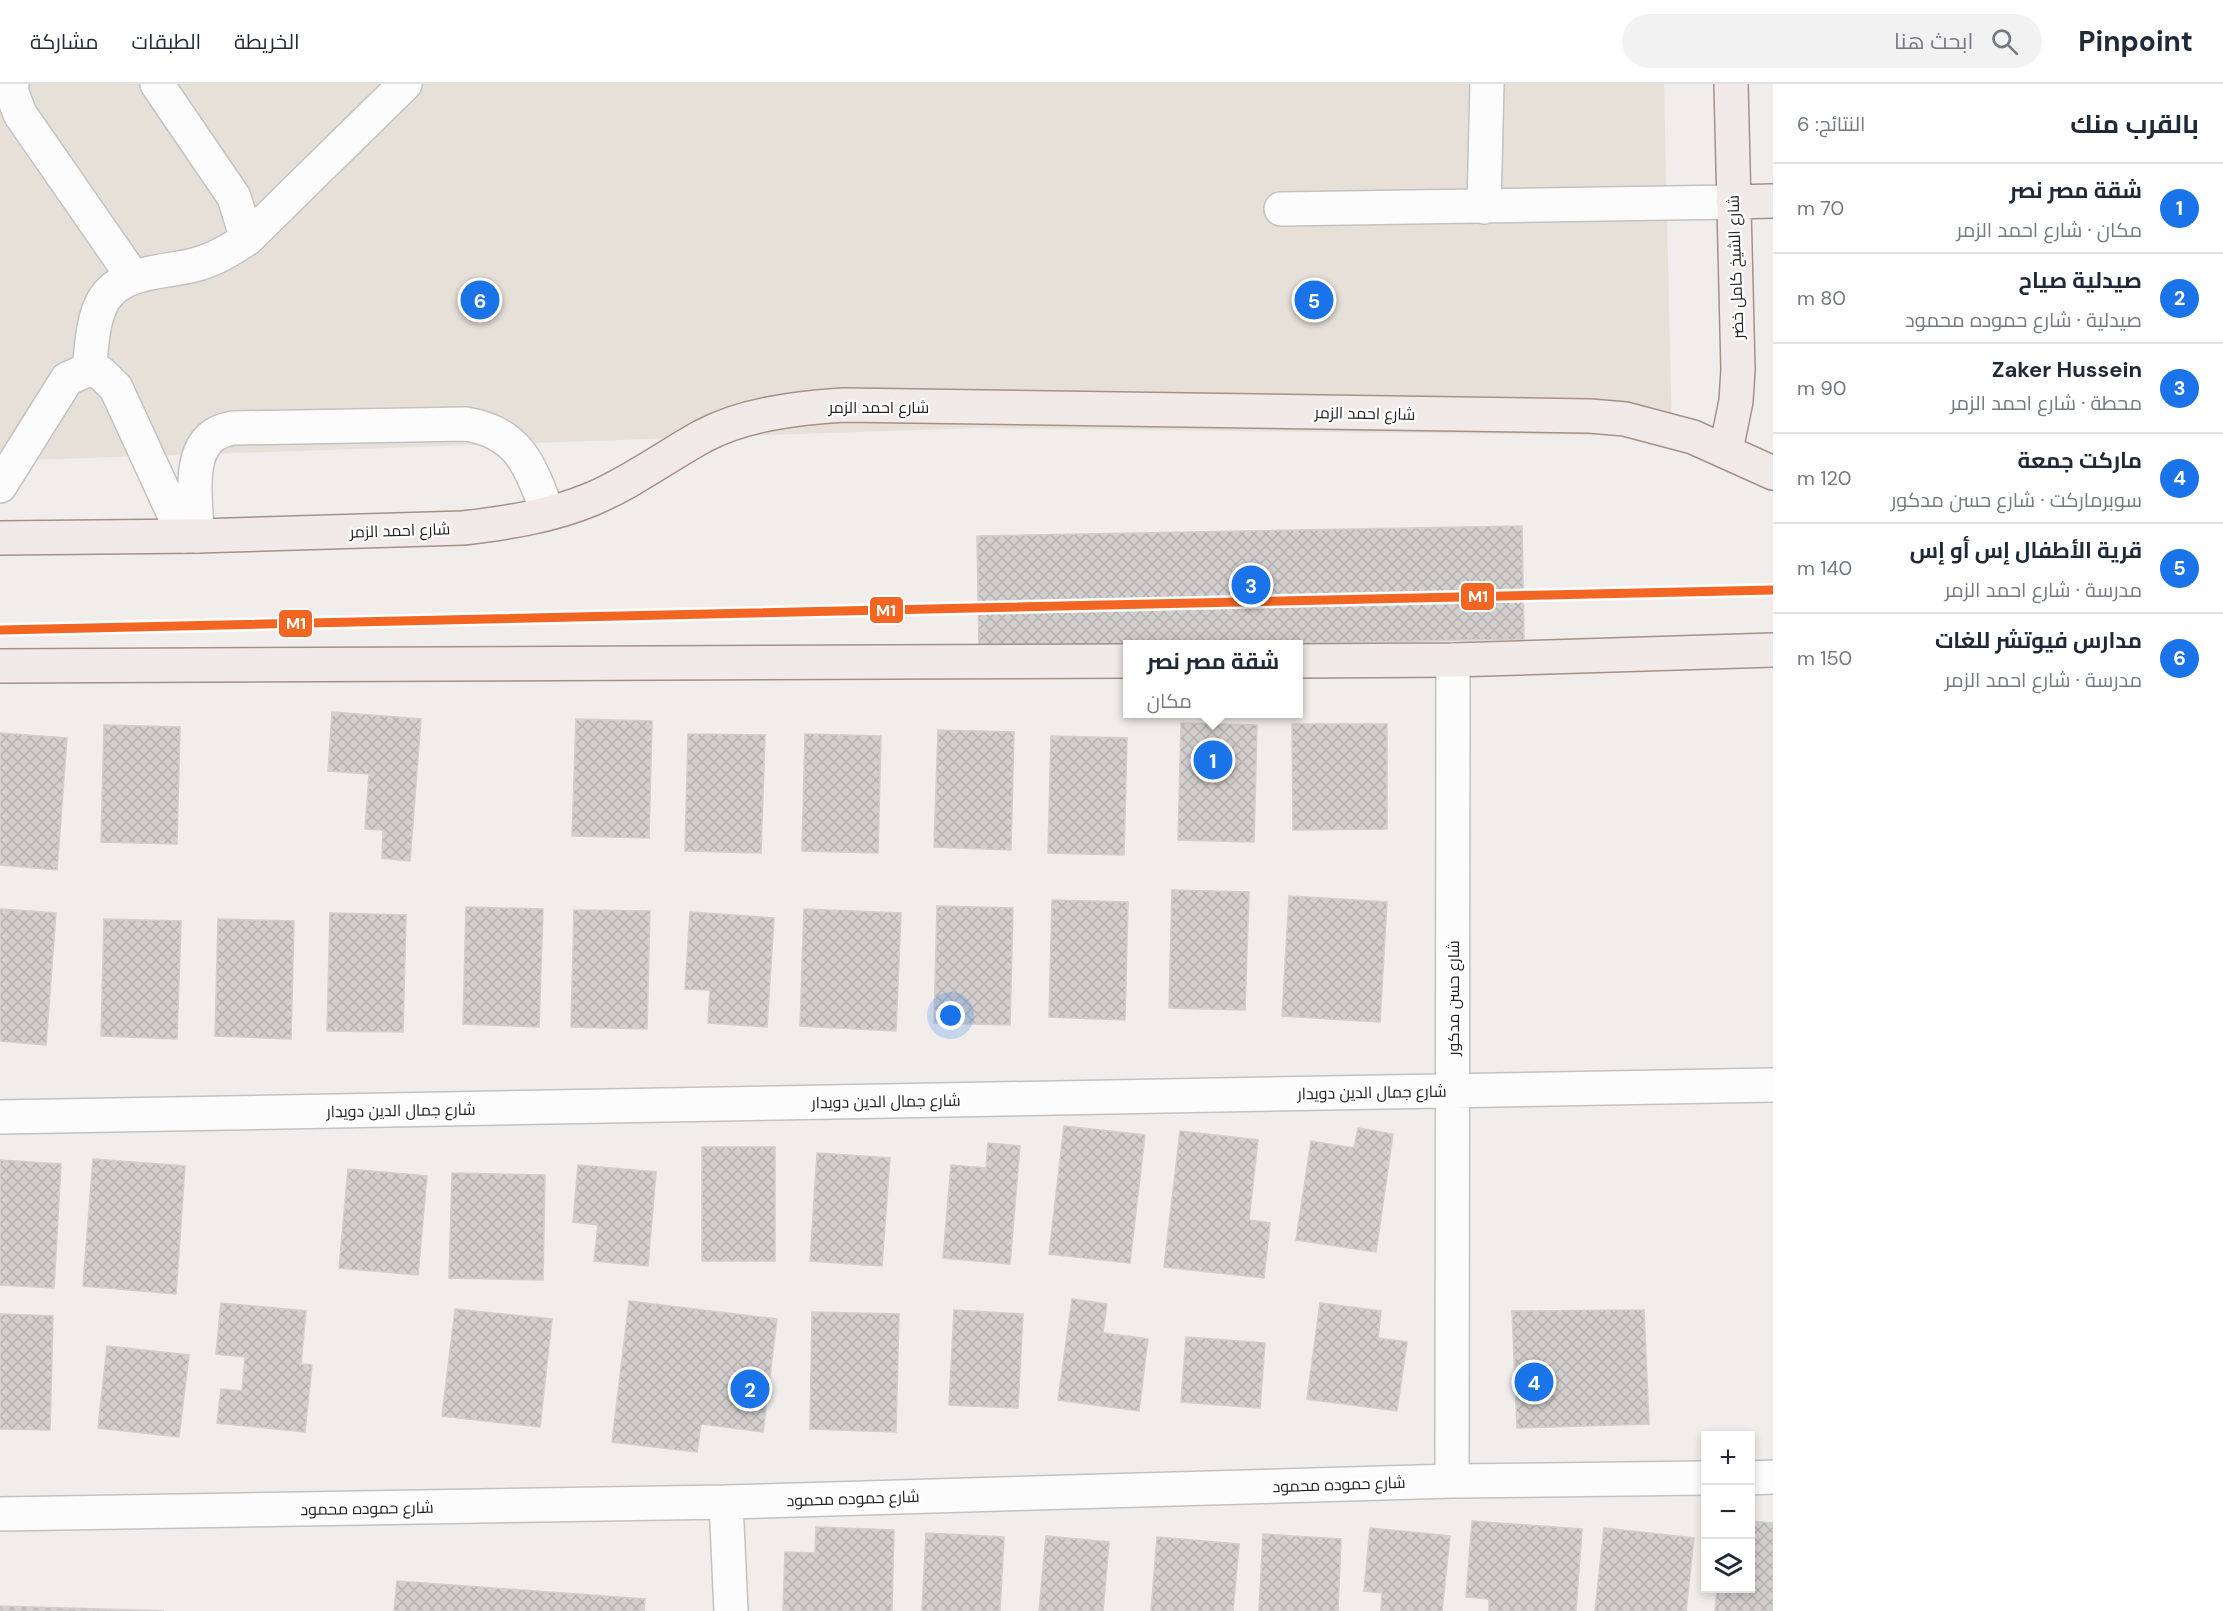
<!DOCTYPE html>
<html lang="ar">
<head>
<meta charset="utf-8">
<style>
	:root { --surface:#fff; --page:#f2f2f3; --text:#1f2937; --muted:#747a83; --line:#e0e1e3; --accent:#1a73e8 }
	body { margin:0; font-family:"DM Sans",Cairo,sans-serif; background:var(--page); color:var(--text); direction:rtl }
	.controls { position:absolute; right:18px; bottom:18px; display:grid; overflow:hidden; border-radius:0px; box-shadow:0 3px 9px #0003 }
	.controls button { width:54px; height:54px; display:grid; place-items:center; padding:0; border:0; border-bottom:2px solid var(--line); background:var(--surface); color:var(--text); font:30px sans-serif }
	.you { position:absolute; left:951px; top:932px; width:21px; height:21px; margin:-15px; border:4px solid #fff; border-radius:50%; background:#1a73e8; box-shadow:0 0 0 9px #1a73e833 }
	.badge { display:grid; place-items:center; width:39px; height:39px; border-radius:50%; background:var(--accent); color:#fff; font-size:20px; font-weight:700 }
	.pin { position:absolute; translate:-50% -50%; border:3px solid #fff; box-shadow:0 2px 6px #0006 }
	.popup { position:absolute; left:1123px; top:556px; width:180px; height:78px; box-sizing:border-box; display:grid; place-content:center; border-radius:0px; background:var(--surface); filter:drop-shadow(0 2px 4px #0005); font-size:20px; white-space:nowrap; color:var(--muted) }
	.popup b { font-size:22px; color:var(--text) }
	.popup::after { content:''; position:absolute; left:50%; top:100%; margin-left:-12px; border:12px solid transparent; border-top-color:var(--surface) }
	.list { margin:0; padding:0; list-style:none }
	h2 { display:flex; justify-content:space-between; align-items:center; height:78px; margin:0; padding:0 24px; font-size:26px }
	h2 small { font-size:20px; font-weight:400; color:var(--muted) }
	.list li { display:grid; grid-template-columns:39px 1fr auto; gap:18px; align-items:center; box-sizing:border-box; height:90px; padding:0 24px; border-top:2px solid var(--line) }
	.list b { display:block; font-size:22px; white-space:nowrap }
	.list p { margin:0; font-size:20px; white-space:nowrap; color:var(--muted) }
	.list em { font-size:20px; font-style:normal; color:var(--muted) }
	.icon { flex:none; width:33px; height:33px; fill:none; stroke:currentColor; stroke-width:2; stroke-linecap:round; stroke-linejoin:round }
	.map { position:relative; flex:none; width:1773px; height:1527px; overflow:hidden; direction:ltr }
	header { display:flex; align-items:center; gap:36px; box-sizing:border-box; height:84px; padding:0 30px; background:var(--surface); border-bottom:2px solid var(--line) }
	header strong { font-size:28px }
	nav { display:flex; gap:33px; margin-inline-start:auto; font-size:21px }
	.search { width:420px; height:54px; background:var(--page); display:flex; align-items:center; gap:15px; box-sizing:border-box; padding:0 21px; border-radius:33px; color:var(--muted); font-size:22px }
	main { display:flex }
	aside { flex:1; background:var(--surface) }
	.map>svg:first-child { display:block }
	.education { fill:#e7e0d8 }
	.building { fill:url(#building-cross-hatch); stroke:#d3cecc; stroke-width:1.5 }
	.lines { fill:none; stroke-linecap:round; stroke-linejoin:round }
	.minor-casing { stroke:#c3c2c1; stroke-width:36 }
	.major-casing { stroke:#a69187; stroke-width:36 }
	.minor { stroke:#fdfcfc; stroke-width:33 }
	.major { stroke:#f2eae8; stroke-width:33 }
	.metro-1-casing { stroke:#fff; stroke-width:14 }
	.metro-1 { stroke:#f26522; stroke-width:9 }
	.labels { text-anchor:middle; stroke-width:4.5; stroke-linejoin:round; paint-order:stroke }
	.street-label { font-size:16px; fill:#222; stroke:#fff }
	.line-badge { stroke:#fff; stroke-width:2 }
	.badge-label { font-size:16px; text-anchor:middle; font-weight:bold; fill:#fff }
</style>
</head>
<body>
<header>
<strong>Pinpoint</strong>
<div class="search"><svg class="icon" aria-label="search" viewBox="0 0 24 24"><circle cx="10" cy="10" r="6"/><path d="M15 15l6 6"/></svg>ابحث هنا</div>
<nav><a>الخريطة</a><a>الطبقات</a><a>مشاركة</a></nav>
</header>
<main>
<aside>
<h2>بالقرب منك<small>النتائج: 6</small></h2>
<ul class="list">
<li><span class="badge">1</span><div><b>شقة مصر نصر</b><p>مكان · شارع احمد الزمر</p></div><em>70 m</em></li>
<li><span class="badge">2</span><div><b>صيدلية صياح</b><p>صيدلية · شارع حموده محمود</p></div><em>80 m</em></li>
<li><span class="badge">3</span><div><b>Zaker Hussein</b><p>محطة · شارع احمد الزمر</p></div><em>90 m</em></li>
<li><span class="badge">4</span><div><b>ماركت جمعة</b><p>سوبرماركت · شارع حسن مدكور</p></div><em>120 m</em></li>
<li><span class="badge">5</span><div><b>قرية الأطفال إس أو إس</b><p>مدرسة · شارع احمد الزمر</p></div><em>140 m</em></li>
<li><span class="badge">6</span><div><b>مدارس فيوتشر للغات</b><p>مدرسة · شارع احمد الزمر</p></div><em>150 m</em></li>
</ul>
</aside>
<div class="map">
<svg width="1773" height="1527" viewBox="0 0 1773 1527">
	<defs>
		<pattern id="building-cross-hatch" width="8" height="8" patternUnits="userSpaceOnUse" patternTransform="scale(1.5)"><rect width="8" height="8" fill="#d3cfce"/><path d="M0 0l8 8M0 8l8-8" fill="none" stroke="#b5b1b1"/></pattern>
	</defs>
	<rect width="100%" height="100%" fill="#f0edeb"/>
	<!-- education -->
	<path class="education" d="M0,0H1664L1672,352L977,344L0,377Z"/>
	<!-- building -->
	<path class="building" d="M1522,442L1524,555L979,565L977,452Z
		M332,628L421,635L410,777L382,774L383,746L365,745L369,690L328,687Z
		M576,635L652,637L649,754L572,752Z
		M1181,639L1257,641L1254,758L1178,756Z
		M1292,640H1387V745L1293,746Z
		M104,641L180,643L177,760L101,758Z
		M938,646L1014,648L1011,766L934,763Z
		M0,649L67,654L57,786L0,781Z
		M688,650L765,651L761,769L685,767Z
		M805,650L881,652L878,769L802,767Z
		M1051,652L1127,654L1124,771L1048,769Z
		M1172,806L1249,808L1245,926L1169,924Z
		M1289,812L1387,818L1380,938L1282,932Z
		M1052,816L1128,818L1125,936L1049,933Z
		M937,822L1013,824L1010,941L934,939Z
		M466,823L543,825L539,943L463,940Z
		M0,825L56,829L46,961L0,957Z
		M804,825L901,829L896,947L800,942Z
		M574,826L650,827L647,945L571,943Z
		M690,828L774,834L767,943L708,939L710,906L685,905Z
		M330,829L406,831L403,948L327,947Z
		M104,835L181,837L177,955L101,952Z
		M218,835L294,837L291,955L215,952Z
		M1064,1042L1145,1051L1130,1179L1049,1170Z
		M1358,1044L1393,1050L1376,1168L1296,1156L1311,1057L1354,1064Z
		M1180,1047L1258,1056L1249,1136L1270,1139L1264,1194L1164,1183Z
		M988,1059L1020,1062L1010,1180L943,1174L951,1081L986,1084Z
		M702,1063H775V1177H702Z
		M817,1069L890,1074L882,1182L810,1177Z
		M93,1075L185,1082L176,1210L83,1202Z
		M0,1076L61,1080L54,1204L0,1201Z
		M578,1081L656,1088L648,1182L594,1177L598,1141L573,1138Z
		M348,1085L427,1092L418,1191L339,1184Z
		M452,1089L545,1091L543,1196L449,1194Z
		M1072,1215L1107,1220L1103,1249L1148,1255L1139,1327L1058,1316Z
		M629,1217L777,1235L763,1348L701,1340L697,1368L612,1358Z
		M221,1219L306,1227L301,1280L312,1281L305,1348L217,1339L221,1305L242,1307L245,1273L216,1270Z
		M1320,1219L1381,1227L1378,1254L1407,1258L1397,1327L1307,1315Z
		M455,1225L552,1235L540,1343L442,1332Z
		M954,1226L1023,1230L1018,1324L949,1321Z
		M1644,1226L1649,1340L1517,1344L1512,1227Z
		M812,1228L899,1230L896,1348L810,1345Z
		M0,1230L53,1232L50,1346L0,1345Z
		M1186,1253L1265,1259L1260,1324L1181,1318Z
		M107,1262L189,1271L179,1353L98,1344Z
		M1472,1437L1582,1445L1576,1527H1489V1515L1466,1513Z
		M1750,1437L1773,1439V1527H1715L1717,1504H1750Z
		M816,1443L894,1446L892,1527H783L785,1468L815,1469Z
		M1370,1444L1450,1452L1442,1527H1381L1382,1509L1364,1507Z
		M1604,1444L1694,1454L1686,1527H1595Z
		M926,1449L1004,1453L1000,1527H922Z
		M1263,1450L1341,1455L1338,1527H1259Z
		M1046,1452L1109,1458L1103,1527H1039Z
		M1157,1453L1239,1460L1233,1527H1151Z
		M397,1497L645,1515L644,1527H394Z
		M0,1522L164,1527H0Z"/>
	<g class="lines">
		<defs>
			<path id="minor" d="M12,0L11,6L20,30L133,193
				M157,0L234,113L247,155
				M1484,123L1487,0
				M1281,125L1733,118
				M89,285C92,263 92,237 103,217C121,186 163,189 194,181C214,176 230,166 247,155L405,0
				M0,402L67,295L89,285L101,289L116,304L184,452
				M197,452C197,413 182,352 233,344L466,340C521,349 530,383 548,429
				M0,1033L1773,1001
				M1750,1394L1773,1393
				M1452,1397L1453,576
				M726,1418L731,1527
				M0,1430L726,1418L1452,1397L1706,1394"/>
			<path id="major" d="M1733,118L1773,117
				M1726,366L1736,317L1738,286L1731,0
				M0,454L197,452L463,444C507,439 551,432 592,415C632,398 665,373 703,352C745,330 797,324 844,321L1590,332L1625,335L1693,353L1773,389
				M1298,577L1453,576L1773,566
				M0,582L1128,577"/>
		</defs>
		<!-- minor casing -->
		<use href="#minor" class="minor-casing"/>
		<!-- major casing -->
		<use href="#major" class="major-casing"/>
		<!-- minor -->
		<use href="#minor" class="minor"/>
		<!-- major -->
		<use href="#major" class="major"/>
		<defs>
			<path id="metro-1" d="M0,546L1773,506"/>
		</defs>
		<!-- metro-1 casing -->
		<use href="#metro-1" class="metro-1-casing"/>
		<!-- metro-1 -->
		<use href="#metro-1" class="metro-1"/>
	</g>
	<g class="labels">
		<!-- street labels -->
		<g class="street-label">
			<text transform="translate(1735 183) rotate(-92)" y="6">شارع الشيخ كامل خضر</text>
			<text x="879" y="329">شارع احمد الزمر</text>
			<text transform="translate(1365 329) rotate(1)" y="6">شارع احمد الزمر</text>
			<text transform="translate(400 446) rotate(-2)" y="6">شارع احمد الزمر</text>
			<text transform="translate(1453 914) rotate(-90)" y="6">شارع حسن مدكور</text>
			<text transform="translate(1372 1008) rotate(-1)" y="6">شارع جمال الدين دويدار</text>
			<text transform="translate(886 1017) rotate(-1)" y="6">شارع جمال الدين دويدار</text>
			<text transform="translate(401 1026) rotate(-1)" y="6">شارع جمال الدين دويدار</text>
			<text transform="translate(1339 1400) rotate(-2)" y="6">شارع حموده محمود</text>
			<text transform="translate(853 1414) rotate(-2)" y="6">شارع حموده محمود</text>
			<text transform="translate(367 1424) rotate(-1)" y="6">شارع حموده محمود</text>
		</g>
	</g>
	<g class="line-badge">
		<rect x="1460" y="498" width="35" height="29" rx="6" fill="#f26522"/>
		<rect x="869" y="512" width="35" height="28" rx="6" fill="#f26522"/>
		<rect x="278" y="525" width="35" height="29" rx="6" fill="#f26522"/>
	</g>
	<g class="badge-label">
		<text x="1478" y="518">M1</text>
		<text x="886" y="532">M1</text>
		<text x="296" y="545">M1</text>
	</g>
</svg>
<div class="controls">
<button>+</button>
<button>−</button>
<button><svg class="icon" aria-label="layers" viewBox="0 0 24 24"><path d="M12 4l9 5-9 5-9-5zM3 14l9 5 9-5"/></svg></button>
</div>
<div class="you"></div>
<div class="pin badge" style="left:1213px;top:676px">1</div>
<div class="popup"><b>شقة مصر نصر</b>مكان</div>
<div class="pin badge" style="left:750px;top:1305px">2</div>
<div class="pin badge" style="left:1251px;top:501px">3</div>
<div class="pin badge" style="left:1534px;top:1298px">4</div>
<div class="pin badge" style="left:1314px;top:216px">5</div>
<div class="pin badge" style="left:480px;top:216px">6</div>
</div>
</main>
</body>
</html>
